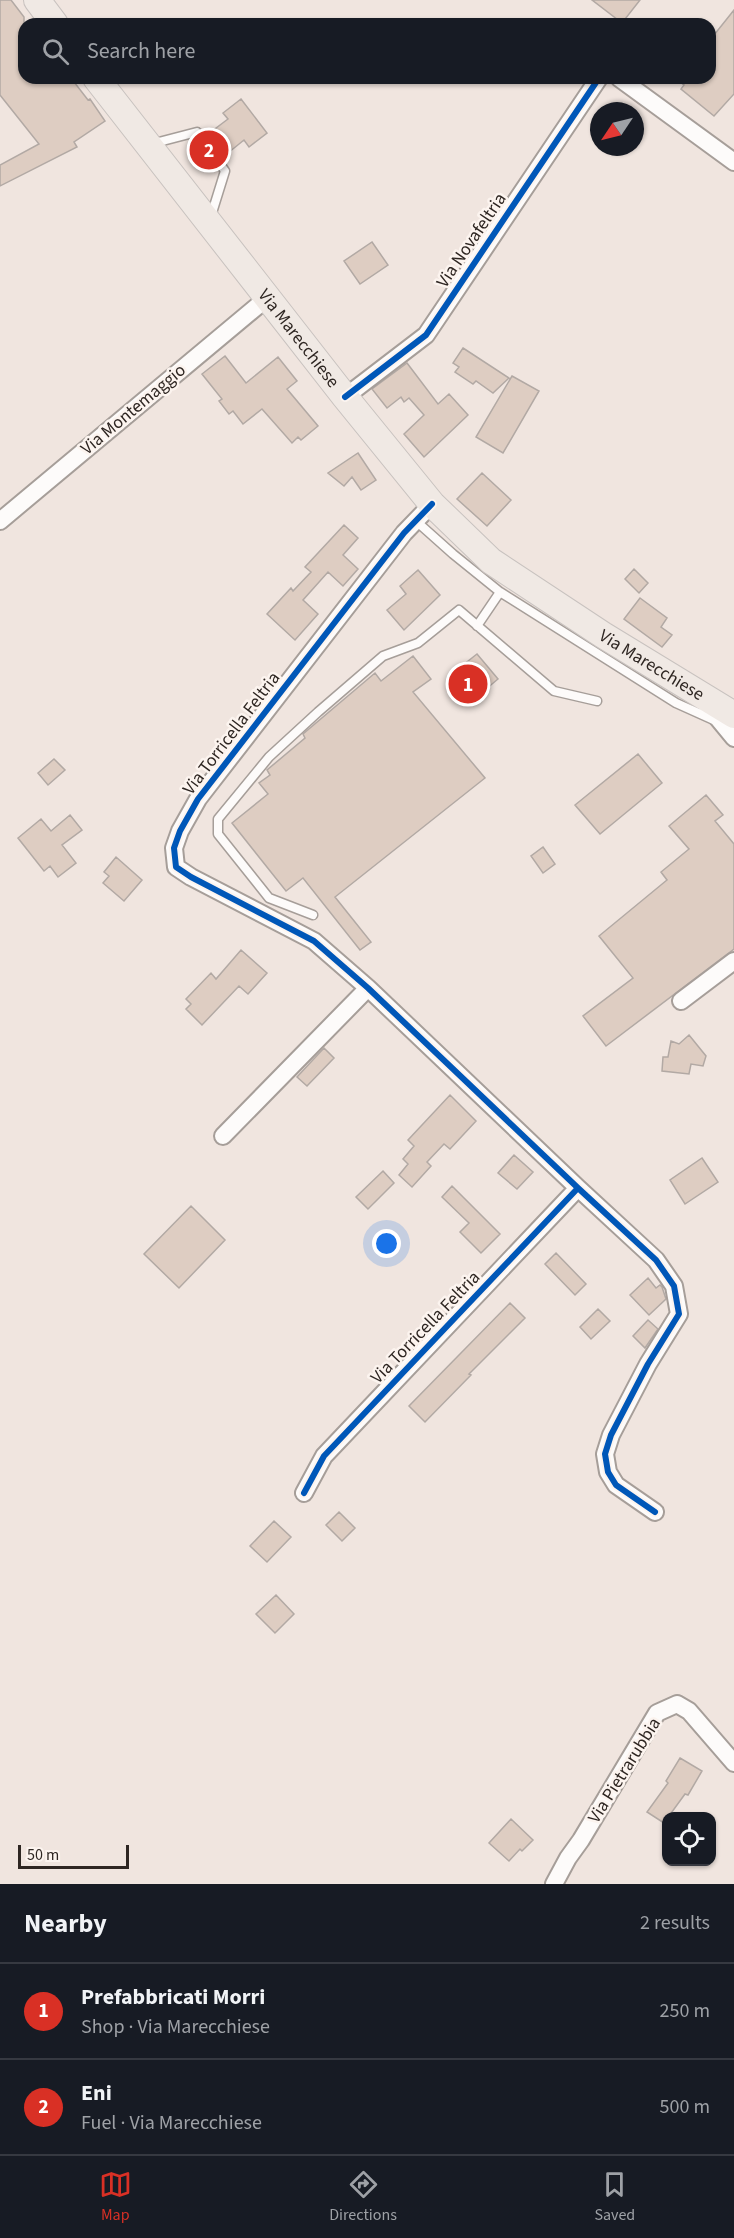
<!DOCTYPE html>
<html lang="en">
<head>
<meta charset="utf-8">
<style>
	:root { --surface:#171b24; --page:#242831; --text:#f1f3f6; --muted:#9ea1a6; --line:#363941; --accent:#d93025 }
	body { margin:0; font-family:"Source Sans 3",sans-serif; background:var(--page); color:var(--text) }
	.controls { position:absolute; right:18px; bottom:18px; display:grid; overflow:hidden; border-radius:12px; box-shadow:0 2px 4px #0004 }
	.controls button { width:54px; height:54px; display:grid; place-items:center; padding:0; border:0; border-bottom:2px solid var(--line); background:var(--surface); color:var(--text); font:30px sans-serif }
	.compass { position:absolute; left:590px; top:102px; width:54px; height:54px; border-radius:50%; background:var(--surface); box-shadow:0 2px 4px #0004; rotate:235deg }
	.scale { position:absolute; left:18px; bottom:15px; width:111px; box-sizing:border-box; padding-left:6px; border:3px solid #2e2622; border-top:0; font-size:16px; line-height:21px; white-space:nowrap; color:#2e2622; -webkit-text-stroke:4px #fcf4ef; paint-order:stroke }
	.you { position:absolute; left:387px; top:1244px; width:21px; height:21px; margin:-15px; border:4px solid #fff; border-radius:50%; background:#1a73e8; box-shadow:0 0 0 9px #1a73e833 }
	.badge { display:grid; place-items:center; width:39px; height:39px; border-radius:50%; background:var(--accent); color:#fff; font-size:20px; font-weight:700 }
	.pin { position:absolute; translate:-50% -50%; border:3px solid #fff; box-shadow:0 2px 6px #0006 }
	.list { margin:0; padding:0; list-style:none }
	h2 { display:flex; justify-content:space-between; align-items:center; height:78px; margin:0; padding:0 24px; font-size:26px }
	h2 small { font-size:20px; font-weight:400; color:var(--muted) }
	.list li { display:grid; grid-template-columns:39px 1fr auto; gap:18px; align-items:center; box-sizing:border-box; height:96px; padding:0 24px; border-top:2px solid var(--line) }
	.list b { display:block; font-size:22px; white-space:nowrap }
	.list p { margin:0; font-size:20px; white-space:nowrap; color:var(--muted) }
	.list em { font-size:20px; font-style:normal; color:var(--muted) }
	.icon { flex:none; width:33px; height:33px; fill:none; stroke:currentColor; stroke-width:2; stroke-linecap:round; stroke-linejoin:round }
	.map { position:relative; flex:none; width:734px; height:1884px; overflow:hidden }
	.search { position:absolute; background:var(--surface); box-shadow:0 2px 4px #0004; left:18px; right:18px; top:18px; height:66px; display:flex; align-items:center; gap:15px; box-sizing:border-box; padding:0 21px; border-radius:18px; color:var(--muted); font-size:22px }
	.sheet { height:270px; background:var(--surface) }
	nav { display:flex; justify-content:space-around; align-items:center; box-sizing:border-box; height:84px; border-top:2px solid var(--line); background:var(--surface); font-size:16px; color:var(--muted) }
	nav a { display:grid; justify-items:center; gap:3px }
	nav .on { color:var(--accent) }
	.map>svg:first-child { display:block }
	.building { fill:#decdc2; stroke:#b2a9a4; stroke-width:1.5 }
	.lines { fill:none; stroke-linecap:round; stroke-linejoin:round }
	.lane-casing { stroke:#a69e99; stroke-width:11 }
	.street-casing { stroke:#a69e99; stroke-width:20 }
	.primary-casing { stroke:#c8c2bf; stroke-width:28 }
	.lane { stroke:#fdfbfa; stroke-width:8 }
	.street { stroke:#fdfbfa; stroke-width:16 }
	.primary { stroke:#f0e9e4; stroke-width:26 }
	.cycleway-casing { stroke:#fcf4ef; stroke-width:10 }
	.cycleway { stroke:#0057b8; stroke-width:6 }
	.labels { text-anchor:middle; stroke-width:5; stroke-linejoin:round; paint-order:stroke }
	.street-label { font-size:18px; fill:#2e2622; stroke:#fcf4ef }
</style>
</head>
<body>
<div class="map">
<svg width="734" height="1884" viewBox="0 0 734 1884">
	<rect width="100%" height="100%" fill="#f0e5df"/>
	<!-- building -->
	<path class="building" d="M0,0H11L24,17V78H71L88,100L90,99L105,121L74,142L77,147L0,186V165L39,144L0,95Z
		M592,0H640L622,23Z
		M734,10V94L714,116L681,89L684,85L675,78H710V40Z
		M241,99L267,133L249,147L244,140L223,157L207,135L228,119L223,113Z
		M197,143L213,165L208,168L192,147Z
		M372,242L388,265L360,284L344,261Z
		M463,348L509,378L493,393L476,381L473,384L455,372L459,367L453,363Z
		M225,356L246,383L278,357L297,381L287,389L318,426L301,440L298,437L292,443L262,409L243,424L233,411L229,414L219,401L222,399L202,374Z
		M407,363L438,404L449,394L468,415L424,457L404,434L424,415L409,398L404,402L401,397L387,408L372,389Z
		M512,376L539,391L503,453L476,437Z
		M358,453L376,480L361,490L352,477L344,486L328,473Z
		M482,473L511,500L487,526L457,499Z
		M344,525L358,538L343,555L358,569L343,586L328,572L303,600L318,614L295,640L267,614L291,588L293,591L311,572L305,567Z
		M634,569L648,583L639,593L625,579Z
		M418,570L440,595L404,630L387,610L406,594L400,586Z
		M640,598L667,618L661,627L672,635L662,647L624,619Z
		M477,654L498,679L473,700L455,678L467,669L463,665Z
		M413,656L431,679L413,692L485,778L335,897L371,942L360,950L303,878L286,891L232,823L268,794L259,783L270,775L267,770L305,738L303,734L375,673L381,681Z
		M638,754L662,783L600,834L575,805Z
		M54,759L65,770L48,785L38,773Z
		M706,795L723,815L715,821L734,844V949L606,1046L583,1016L633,978L599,936L667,880L661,872L689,849L669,826Z
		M70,815L82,830L62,845L76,863L58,877L50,866L44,871L18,838L41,819L51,831Z
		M543,847L555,864L543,873L531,856Z
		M116,857L142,880L124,901L103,883L109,876L104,872Z
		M241,950L267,973L248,994L239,986L202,1025L186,1009L191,1004L186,999L211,973L216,979Z
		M689,1035L706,1056L703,1066L691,1064L689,1074L662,1071L663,1057H668L671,1041L679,1044Z
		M324,1048L334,1058L307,1086L297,1077Z
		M450,1095L476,1121L450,1149L444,1144L427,1162L431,1166L412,1187L399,1175L408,1164L403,1159L414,1146L408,1140Z
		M514,1155L533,1172L517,1189L498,1173Z
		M702,1158L718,1182L685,1204L670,1180Z
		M383,1171L394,1183L368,1209L356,1197Z
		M452,1186L500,1234L481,1253L460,1232L469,1223L442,1197Z
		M191,1206L225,1240L179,1288L144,1254Z
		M556,1253L586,1284L575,1295L545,1264Z
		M648,1278L656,1288L660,1285L662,1287L666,1299L649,1315L630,1295Z
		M510,1303L525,1318L469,1374L471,1375L425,1422L409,1406Z
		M598,1309L610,1321L591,1339L580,1327Z
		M648,1320L658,1329L645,1348L633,1336Z
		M339,1512L355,1528L342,1541L326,1525Z
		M274,1521L291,1537L267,1562L250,1546Z
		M276,1595L294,1614L275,1633L256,1614Z
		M680,1758L702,1771L688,1795L685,1794L669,1816H666L664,1823L647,1812L668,1783L666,1781Z
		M511,1819L533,1840L522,1851L520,1849L509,1861L489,1843Z"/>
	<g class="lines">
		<defs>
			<path id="lane" d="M151,144L197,132L225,171L211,216
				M416,521L453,554L500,592
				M477,626L500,592L676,703L716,721
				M313,915L269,898L218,834V819L269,757L318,712L383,656L418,643L459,610L554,691L597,701"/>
			<path id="street" d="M619,78L734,162
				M345,397L426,335L599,78
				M432,504L404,533L198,799L180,831L174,848L176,867L191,877L314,941L368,988L578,1188L656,1260L674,1286L679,1314L648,1364L611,1435L605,1454L608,1472L616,1485L655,1512
				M0,521L267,298
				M706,704L734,738
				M681,1001L734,961
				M223,1136L368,988
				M304,1493L324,1456L578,1188
				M554,1884L568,1858L581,1840L657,1713L677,1704L689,1711L734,1763"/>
			<g id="primary">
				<path d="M37,0L55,24"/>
				<path id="s1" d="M96,78L345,397L432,504L491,561L603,635L734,715"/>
			</g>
		</defs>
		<!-- lane casing -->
		<use href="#lane" class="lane-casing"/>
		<!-- street casing -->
		<use href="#street" class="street-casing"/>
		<!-- primary casing -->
		<use href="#primary" class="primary-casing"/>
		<!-- lane -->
		<use href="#lane" class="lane"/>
		<!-- street -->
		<use href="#street" class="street"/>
		<!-- primary -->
		<use href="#primary" class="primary"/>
		<defs>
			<path id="cycleway" d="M345,397L426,335L599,78
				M432,504L404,533L198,799L180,831L174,848L176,867L191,877L314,941L368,988L578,1188L656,1260L674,1286L679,1314L648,1364L611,1435L605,1454L608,1472L616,1485L655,1512
				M304,1493L324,1456L578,1188"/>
		</defs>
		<!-- cycleway casing -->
		<use href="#cycleway" class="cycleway-casing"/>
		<!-- cycleway -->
		<use href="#cycleway" class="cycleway"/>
	</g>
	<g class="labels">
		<!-- street labels -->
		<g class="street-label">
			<text transform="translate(471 240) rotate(-56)" y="6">Via Novafeltria</text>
			<text dy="6" stroke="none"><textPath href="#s1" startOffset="330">Via Marecchiese</textPath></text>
			<text transform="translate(133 409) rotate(-40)" y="6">Via Montemaggio</text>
			<text dy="6" stroke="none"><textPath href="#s1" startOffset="816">Via Marecchiese</textPath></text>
			<text transform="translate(231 733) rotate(-53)" y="6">Via Torricella Feltria</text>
			<text transform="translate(425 1327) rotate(-46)" y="6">Via Torricella Feltria</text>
			<text transform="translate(624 1770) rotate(-58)" y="6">Via Pietrarubbia</text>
		</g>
	</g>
</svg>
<div class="controls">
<button><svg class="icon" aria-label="locate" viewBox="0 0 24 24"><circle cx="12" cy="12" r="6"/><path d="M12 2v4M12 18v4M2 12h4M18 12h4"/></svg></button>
</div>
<svg class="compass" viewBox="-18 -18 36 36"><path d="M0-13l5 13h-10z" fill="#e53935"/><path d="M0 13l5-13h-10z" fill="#9ea1a6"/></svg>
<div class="scale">50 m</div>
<div class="you"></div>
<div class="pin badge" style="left:468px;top:684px">1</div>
<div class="pin badge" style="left:209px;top:150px">2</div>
<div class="search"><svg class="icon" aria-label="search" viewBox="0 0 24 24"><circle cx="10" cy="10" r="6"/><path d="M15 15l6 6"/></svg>Search here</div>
</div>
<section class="sheet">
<h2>Nearby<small>2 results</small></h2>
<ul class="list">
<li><span class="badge">1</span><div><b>Prefabbricati Morri</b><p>Shop · Via Marecchiese</p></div><em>250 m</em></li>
<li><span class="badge">2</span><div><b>Eni</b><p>Fuel · Via Marecchiese</p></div><em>500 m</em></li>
</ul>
</section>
<nav>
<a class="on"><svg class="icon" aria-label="map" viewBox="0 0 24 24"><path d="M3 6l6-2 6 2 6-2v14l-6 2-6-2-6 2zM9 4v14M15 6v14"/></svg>Map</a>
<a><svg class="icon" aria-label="directions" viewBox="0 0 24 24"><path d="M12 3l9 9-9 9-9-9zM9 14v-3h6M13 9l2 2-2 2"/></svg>Directions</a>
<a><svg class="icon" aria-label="saved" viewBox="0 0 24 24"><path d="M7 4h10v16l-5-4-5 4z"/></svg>Saved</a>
</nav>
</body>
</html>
